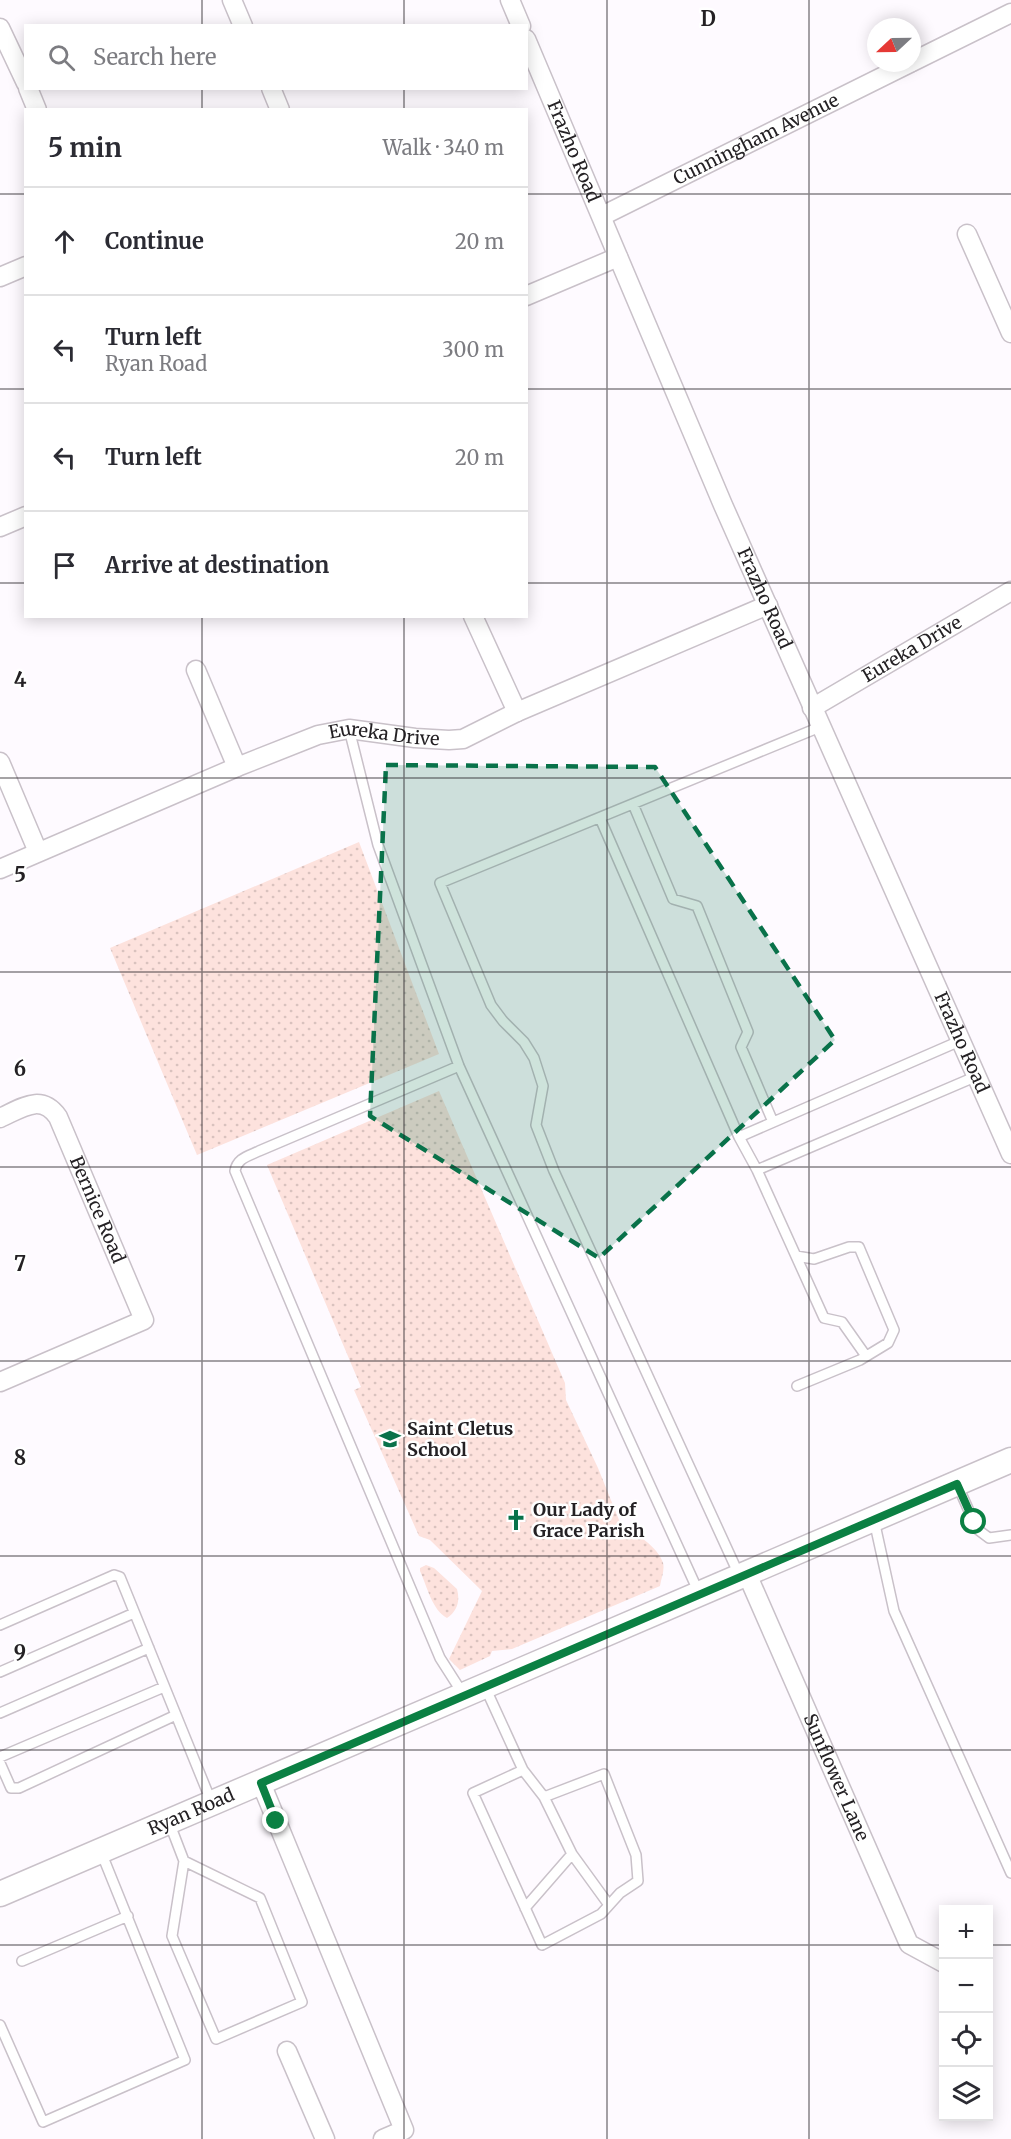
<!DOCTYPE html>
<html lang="en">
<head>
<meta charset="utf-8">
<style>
	:root { --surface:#fff; --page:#f2f2f3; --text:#2b2b33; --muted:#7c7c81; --line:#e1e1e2 }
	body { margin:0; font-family:Merriweather,serif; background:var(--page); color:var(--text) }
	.controls { position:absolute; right:18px; bottom:18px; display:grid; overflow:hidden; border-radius:0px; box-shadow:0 3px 15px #0003 }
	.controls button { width:54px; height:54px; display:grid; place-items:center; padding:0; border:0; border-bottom:2px solid var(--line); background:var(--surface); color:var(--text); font:30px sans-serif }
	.compass { position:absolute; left:867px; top:18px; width:54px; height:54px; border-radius:50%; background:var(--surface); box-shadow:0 3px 15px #0003; rotate:248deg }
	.stop { position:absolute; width:18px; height:18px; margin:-14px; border:4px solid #0b8043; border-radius:50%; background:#fff }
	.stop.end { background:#0b8043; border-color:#fff; box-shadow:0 2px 6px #0008 }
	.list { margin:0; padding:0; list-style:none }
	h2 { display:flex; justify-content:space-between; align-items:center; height:78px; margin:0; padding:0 24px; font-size:26px }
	h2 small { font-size:20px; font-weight:400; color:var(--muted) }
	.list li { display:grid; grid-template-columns:39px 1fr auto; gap:18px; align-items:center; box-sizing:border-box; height:108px; padding:0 24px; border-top:2px solid var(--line) }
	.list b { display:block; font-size:22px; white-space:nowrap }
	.list p { margin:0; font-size:20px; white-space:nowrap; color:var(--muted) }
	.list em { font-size:20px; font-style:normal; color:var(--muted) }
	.icon { flex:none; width:33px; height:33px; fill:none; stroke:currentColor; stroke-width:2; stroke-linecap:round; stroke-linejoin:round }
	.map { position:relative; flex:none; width:1011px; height:2139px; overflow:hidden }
	.search { position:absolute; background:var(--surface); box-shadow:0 3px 15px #0003; left:24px; top:24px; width:504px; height:66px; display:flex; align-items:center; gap:15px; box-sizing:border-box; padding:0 21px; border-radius:0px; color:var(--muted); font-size:22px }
	.panel { position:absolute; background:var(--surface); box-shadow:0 3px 15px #0003; left:24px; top:108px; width:504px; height:510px; border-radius:0px }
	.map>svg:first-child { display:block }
	.grass { fill:url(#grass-dots) }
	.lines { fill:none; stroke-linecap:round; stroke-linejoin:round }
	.service-casing { stroke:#c9c1c9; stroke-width:12 }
	.minor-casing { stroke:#c9c1c9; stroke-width:21 }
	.secondary-casing { stroke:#c9c1c9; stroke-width:27 }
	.service { stroke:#fff; stroke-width:9 }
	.minor { stroke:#fff; stroke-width:18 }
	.secondary { stroke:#fff; stroke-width:24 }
	.route { stroke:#0b8043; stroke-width:8 }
	.marked { fill:#09724a; fill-opacity:0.2; stroke:#09724a; stroke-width:4.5; stroke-dasharray:12 8; stroke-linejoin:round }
	.grid { fill:none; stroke:#242124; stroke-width:1.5; stroke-opacity:0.55 }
	.labels { text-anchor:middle; stroke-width:5; stroke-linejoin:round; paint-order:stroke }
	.street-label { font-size:18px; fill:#242124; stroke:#fff }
	.poi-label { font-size:18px; font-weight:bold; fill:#242124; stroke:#fff; text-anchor:start }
	.grid-label { font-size:20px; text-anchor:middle; font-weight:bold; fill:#242124; stroke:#fff; stroke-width:5; stroke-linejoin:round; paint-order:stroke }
</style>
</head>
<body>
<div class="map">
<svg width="1011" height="2139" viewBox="0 0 1011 2139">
	<defs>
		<pattern id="grass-dots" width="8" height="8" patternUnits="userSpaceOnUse" patternTransform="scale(1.5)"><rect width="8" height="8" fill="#fde2dd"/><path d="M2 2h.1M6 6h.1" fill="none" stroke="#d9c2be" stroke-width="1.8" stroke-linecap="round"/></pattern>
	</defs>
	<rect width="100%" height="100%" fill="#fefaff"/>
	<!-- grass -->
	<path class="grass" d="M359,842L439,1054L197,1155L110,948Z
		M439,1091L565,1383L566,1400L598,1468L621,1525C634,1531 659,1548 663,1563C665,1570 661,1579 660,1586L512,1649L492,1651L490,1656L460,1670L449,1659L482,1591L430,1540L419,1536L354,1390L361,1387L267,1165Z
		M426,1565L434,1568L457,1589C460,1600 458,1611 447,1618C432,1610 427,1586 420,1571V1568Z"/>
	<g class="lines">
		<defs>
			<path id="service" d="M349,729L378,845L459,1066L699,1593
				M633,804L673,899L697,906L748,1032L741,1047L773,1122
				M600,818L739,1137L962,1040
				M459,1066L259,1151C249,1156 237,1158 235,1171L440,1658L463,1694
				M739,1137L757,1170
				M796,1256L814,1259L849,1247H859L894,1330L888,1343L860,1360L797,1386
				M866,1356L842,1322L824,1318L757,1170L977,1076
				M957,1484L977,1529L989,1538L1011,1535
				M874,1520L894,1611L1011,1873
				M740,1577L554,1171L536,1125L543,1086L534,1058L524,1042L503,1021L491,1005L440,883L820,727
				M0,1625L114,1575L120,1577L211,1801
				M0,1672L134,1613
				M485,1687L523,1770L473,1793L542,1945L601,1914L620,1893L638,1881L636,1855L604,1774L544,1797L523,1770
				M0,1713L149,1648
				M0,1757L164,1687
				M0,1763L11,1788H19L176,1715
				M544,1797L572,1854L609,1905
				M169,1822L184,1861L172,1936L216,2039L302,2002L260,1898L184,1861
				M525,1908L572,1854
				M22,1961L128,1916
				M0,2025L43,2122L185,2060L101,1852"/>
			<g id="minor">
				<path d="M232,0L243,26"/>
				<path d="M510,0L521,26"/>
				<path d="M0,28L26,83"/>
				<path id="s1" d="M526,39L723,505L1011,1154"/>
				<path d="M912,62L1011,13"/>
				<path d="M28,88L37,110"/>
				<path d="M271,88L280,110"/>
				<path id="s2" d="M602,216L910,63"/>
				<path d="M967,234L1011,333"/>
				<path d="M0,277L26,266"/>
				<path d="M526,296L618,257"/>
				<path d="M0,527L26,516"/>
				<path d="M473,616L517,712"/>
				<path d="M196,670L237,767"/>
				<path id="s3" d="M812,708L1011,591"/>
				<path d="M0,762L38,852"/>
				<path id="s4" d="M0,869L237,767L318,735L349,729L415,738L449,740L463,739L517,712L768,605"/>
				<path id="s5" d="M0,1118C22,1108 41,1093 58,1117L144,1320L0,1382"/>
				<path id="s6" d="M747,1574L909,1944L944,1963"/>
				<path d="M261,1783L404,2130L383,2139"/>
				<path d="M287,2051L325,2139"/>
			</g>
			<g id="secondary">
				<path id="s7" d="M0,1894L1011,1460"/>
			</g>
		</defs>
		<!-- service casing -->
		<use href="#service" class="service-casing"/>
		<!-- minor casing -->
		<use href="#minor" class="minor-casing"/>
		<!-- secondary casing -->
		<use href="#secondary" class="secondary-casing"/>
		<!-- service -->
		<use href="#service" class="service"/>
		<!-- minor -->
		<use href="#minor" class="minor"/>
		<!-- secondary -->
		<use href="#secondary" class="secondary"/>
	</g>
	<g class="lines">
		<!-- route -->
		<path class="route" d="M276,1821L261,1783L957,1484L974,1522"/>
	</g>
	<!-- marked area -->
	<path class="marked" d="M386,765L655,767L835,1040L599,1258L370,1116Z"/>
	<!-- grid -->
	<path class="grid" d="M202,0V26M404,0V26M607,0V2139M809,0V2139M202,88V110M404,88V110M0,194H26M526,194H1011M0,389H26M526,389H1011M0,583H26M526,583H1011M202,616V2139M404,616V2139M0,778H1011M0,972H1011M0,1167H1011M0,1361H1011M0,1556H1011M0,1750H1011M0,1945H944M988,1945H1011"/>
	<!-- icons -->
	<defs>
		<symbol id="school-bare" viewBox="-9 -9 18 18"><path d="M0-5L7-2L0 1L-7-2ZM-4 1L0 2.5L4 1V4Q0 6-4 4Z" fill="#09724a" stroke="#fff" stroke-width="2.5" paint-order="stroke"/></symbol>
		<symbol id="church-bare" viewBox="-9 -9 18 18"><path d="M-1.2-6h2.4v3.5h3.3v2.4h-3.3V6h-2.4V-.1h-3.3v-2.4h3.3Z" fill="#09724a" stroke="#fff" stroke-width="2.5" paint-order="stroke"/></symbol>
	</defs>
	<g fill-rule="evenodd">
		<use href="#school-bare" x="375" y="1424" width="30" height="30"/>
		<use href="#church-bare" x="501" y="1505" width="30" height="30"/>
	</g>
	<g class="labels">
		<!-- street labels -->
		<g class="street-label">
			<text dy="6" stroke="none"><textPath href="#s2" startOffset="172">Cunningham Avenue</textPath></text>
			<text dy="6" stroke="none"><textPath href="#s1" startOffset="122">Frazho Road</textPath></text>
			<text dy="6" stroke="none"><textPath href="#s1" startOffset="608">Frazho Road</textPath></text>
			<text dy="6" stroke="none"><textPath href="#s3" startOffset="116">Eureka Drive</textPath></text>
			<text dy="6" stroke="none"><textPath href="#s4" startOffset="412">Eureka Drive</textPath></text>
			<text dy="6" stroke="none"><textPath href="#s1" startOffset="1094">Frazho Road</textPath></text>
			<text dy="6" stroke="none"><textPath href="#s5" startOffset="166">Bernice Road</textPath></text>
			<text dy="6" stroke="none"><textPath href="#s6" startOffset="222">Sunflower Lane</textPath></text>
			<text dy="6" stroke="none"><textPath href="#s7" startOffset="208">Ryan Road</textPath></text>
		</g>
		<!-- poi labels -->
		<g class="poi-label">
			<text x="407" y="1435">Saint Cletus<tspan x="407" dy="21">School</tspan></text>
			<text x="533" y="1516">Our Lady of<tspan x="533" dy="21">Grace Parish</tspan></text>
		</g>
	</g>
	<g class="grid-label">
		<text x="708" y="26">D</text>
		<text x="20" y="687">4</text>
		<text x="20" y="882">5</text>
		<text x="20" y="1076">6</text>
		<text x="20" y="1271">7</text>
		<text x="20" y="1465">8</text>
		<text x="20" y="1660">9</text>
	</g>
</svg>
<div class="controls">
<button>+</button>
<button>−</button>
<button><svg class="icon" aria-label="locate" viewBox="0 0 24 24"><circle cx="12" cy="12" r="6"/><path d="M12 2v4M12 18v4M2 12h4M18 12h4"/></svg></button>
<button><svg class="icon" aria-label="layers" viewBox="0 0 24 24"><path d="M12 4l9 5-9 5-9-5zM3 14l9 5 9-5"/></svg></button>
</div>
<svg class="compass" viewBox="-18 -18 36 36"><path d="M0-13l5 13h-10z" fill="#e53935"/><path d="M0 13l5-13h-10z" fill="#7c7c81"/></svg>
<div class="stop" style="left:974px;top:1522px"></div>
<div class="stop end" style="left:276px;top:1821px"></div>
<div class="search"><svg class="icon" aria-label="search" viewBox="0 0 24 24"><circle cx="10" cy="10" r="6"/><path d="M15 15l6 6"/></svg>Search here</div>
<section class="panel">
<h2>5 min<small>Walk · 340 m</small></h2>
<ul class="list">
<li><svg class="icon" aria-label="ahead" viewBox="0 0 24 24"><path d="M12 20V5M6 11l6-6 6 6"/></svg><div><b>Continue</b></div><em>20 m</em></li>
<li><svg class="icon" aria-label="left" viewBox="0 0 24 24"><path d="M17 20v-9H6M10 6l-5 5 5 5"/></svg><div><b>Turn left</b><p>Ryan Road</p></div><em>300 m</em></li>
<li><svg class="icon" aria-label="left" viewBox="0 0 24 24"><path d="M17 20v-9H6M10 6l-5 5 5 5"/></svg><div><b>Turn left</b></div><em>20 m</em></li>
<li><svg class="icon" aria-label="arrive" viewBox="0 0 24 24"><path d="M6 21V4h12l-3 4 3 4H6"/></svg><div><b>Arrive at destination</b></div></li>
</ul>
</section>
</div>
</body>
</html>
